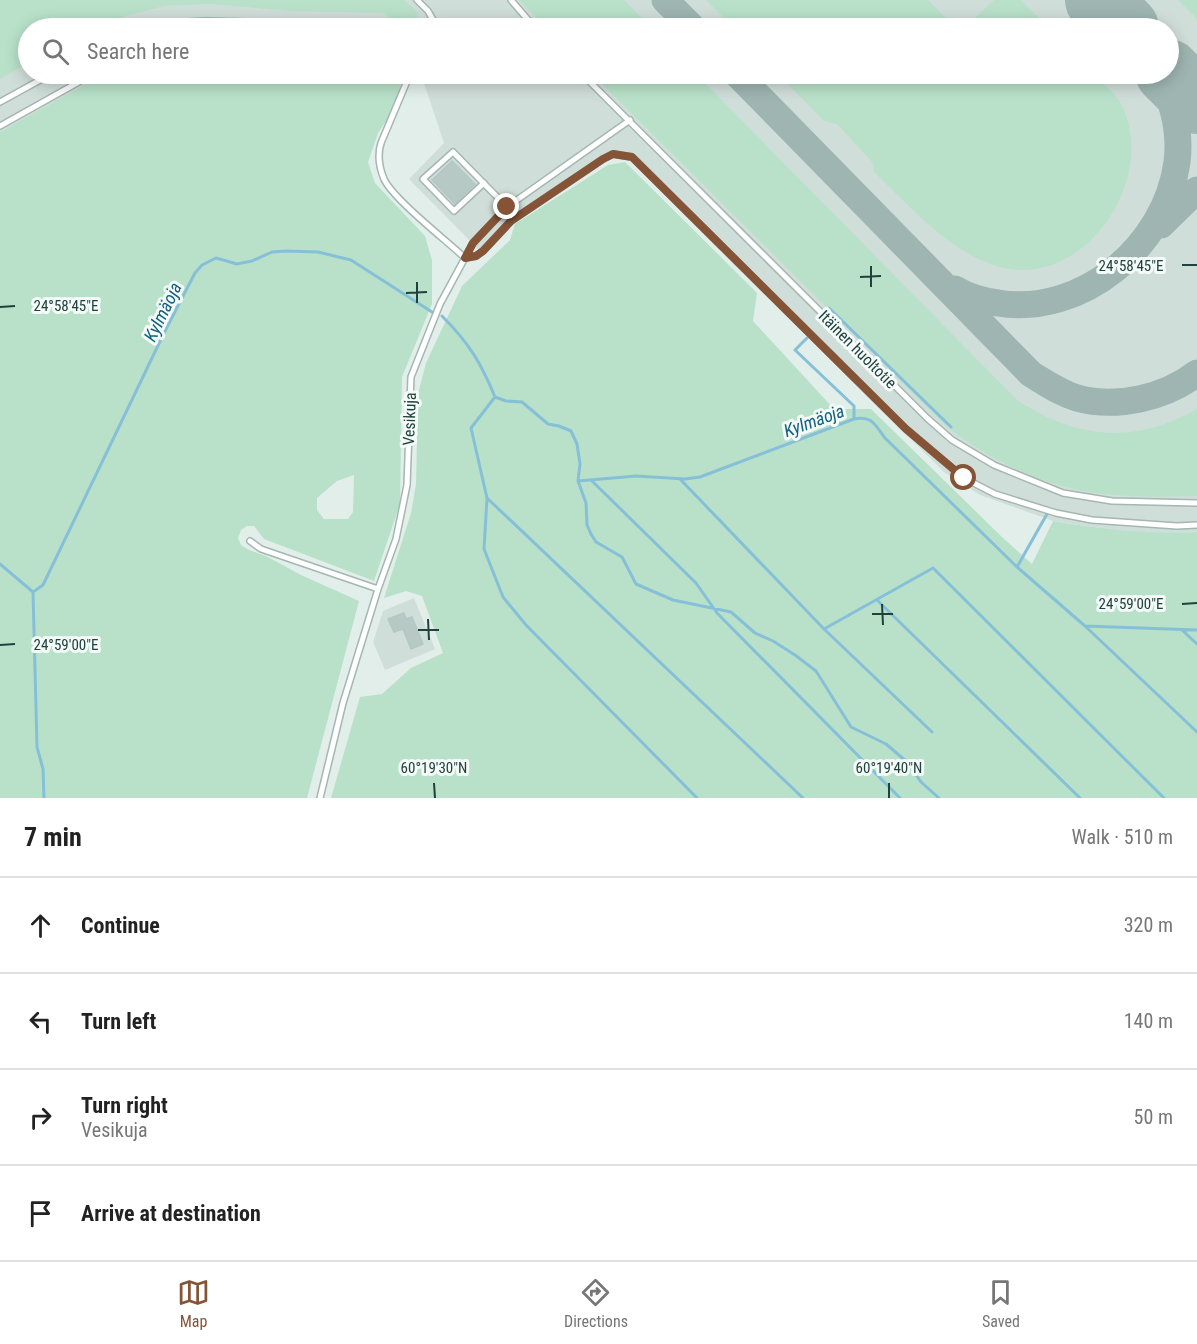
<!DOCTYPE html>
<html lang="en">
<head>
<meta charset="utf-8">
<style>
	:root { --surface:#fff; --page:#f6f6f6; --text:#222; --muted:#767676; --line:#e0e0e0; --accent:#855437 }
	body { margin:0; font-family:"Roboto Condensed",sans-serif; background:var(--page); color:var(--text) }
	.stop { position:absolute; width:18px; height:18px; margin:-14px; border:4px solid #855437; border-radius:50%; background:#fff }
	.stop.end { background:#855437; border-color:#fff; box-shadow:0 2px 6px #0008 }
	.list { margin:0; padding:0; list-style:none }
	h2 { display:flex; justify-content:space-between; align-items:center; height:78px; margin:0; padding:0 24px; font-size:26px }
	h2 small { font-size:20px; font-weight:400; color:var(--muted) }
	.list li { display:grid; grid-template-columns:39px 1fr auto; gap:18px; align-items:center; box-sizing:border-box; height:96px; padding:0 24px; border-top:2px solid var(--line) }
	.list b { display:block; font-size:22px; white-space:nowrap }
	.list p { margin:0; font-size:20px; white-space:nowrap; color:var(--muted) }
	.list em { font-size:20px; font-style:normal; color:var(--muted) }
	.icon { flex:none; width:33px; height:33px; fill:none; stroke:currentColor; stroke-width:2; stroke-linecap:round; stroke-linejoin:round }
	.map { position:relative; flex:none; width:1197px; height:798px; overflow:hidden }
	.search { position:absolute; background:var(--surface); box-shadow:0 3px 15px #0003; left:18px; right:18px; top:18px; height:66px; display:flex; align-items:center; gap:15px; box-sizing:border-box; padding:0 21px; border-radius:33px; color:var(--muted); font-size:22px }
	.sheet { height:462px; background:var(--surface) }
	nav { display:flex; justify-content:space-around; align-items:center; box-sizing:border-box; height:84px; border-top:2px solid var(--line); background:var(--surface); font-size:16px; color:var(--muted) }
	nav a { display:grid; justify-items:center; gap:3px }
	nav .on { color:var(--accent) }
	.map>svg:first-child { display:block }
	.built { fill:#d0ded9 }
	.green { fill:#b9e1c9; fill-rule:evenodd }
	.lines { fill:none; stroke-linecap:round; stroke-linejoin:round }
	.stream { stroke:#86c0d8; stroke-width:3 }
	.taxiway { stroke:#9eb5b1; stroke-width:27 }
	.runway { stroke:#9eb5b1; stroke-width:66 }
	.building { fill:#b7c9c4; stroke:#b4c8c2; stroke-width:1.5 }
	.service-casing { stroke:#a4b7b2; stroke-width:8 }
	.service { stroke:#fff; stroke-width:5 }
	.route { stroke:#855437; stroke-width:8 }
	.ticks { fill:none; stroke:#20413c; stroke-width:2 }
	.labels { text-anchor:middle; stroke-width:6; stroke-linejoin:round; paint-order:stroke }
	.street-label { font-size:16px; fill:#20413c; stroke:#f3faf7 }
	.water-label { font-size:18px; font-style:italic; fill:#146183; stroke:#f3faf7 }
	.ticks-label { font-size:15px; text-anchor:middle; fill:#20413c; stroke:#f3faf7; stroke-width:6; stroke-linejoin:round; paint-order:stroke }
</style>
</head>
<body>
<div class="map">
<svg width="1197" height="798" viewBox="0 0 1197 798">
	<rect width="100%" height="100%" fill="#e2eeea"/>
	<!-- built -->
	<path class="built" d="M0,0H1197V532L1160,534L1126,532L1053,521L980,495L944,472L772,301L646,167L633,155L624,151L612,152L506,223L480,251L409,179L444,143L421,74H1168V28H28V74H106L0,132Z
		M414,598L435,649L385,670L373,642L383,611Z"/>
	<!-- green -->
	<path class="green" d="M0,0H404L419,13L415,20L389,18L384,13L291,11L209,4L164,6L126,16L91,28H28V63L0,79Z
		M519,0H624L652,28H547Z
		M706,0H928L956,28H734Z
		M994,0H1021L1049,28H964Z
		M1178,0H1197V19Z
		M109,74H403L395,108L378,133L368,162L375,183L425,236L432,260V304L402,377L400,504L374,581L264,539L254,526H247L241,530L238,538L241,545L249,550L266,556L301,575L359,601L307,798H0V132L95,79ZM354,475L353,512L348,519H324L317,510V498L337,481Z
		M592,74H696L1017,400C1077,439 1133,445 1197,409V496C1158,497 1116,498 1078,490C1030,479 980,455 943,423Z
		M778,74H1093C1102,83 1115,92 1121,104C1160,179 1083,293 996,266C947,250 911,207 874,172L873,163L837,124L824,121Z
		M625,162L757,293L753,321L834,409H871L1002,537L1032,564L1053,521C1101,529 1148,535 1197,532V798H331L360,697L382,694L411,668L443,653L422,596L406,591L384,598L411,513L416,484L418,394L426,363L462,286L510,240L515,224L608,165Z"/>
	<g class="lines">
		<!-- stream -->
		<path class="stream" d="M829,308L951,427
			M442,316C469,343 481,363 495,397L506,401L522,402L548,424L559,426L571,431L577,444L580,464L578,481L586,503L587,525L591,534L596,542L622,557L636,584L673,600L731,612L755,633L773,641L795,655L816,671L851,727L886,744L907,762L921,782L939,798
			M807,338L795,350L854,406V419
			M495,397L471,428L487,498L803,798
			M680,479L824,629L933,568L1164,798
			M591,480L696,583L717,613L900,798
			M578,481L636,476L685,479L700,477L854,419C872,415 875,425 885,438L1017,567L1085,626L1197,630
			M487,498L484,549L503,597L526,625L697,798
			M0,564L33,592L37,747L43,769L44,798
			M1017,567L1047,514
			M33,592L43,585L165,331L195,273L202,265L216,258L237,264L252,261L272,252L286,251L318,252L351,260L432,312
			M877,600L1080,798
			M1085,626L1197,732
			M824,629L932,732
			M1183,631L1197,644"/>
		<!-- taxiway -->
		<path class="taxiway" d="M665,0L693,28
			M737,74L1031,374C1046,383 1060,393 1077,398C1116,409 1165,398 1197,373
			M1161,225L1197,190
			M955,289C968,297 983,301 998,303C1082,317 1166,246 1177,162C1181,131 1173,102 1160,74"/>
		<!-- runway -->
		<path class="runway" d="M1098,0L1126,28
			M1168,72L1197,101"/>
	</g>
	<!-- building -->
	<path class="building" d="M452,161L475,184L455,204L432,180Z
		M404,613L406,619L412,617L423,644L411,649L403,629L394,632L388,619Z"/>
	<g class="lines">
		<defs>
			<path id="service" d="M417,0L428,11L437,27
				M511,0L535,28
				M150,28L186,22L206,21L414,26L451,28
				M410,74L381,143C377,156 379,167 384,179C393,199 447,241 465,258
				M582,74L927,418L952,440L994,465L1063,493L1112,501L1197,503
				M0,102L51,74
				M0,126L93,74
				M484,183L454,211L423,179L453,152L507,207
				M465,258L476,256L483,251L511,221L603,159L613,154L632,157L906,429L964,478L995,494L1056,513L1092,520L1177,526L1197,525
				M250,541L261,549L378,589
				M320,798L343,703L378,589L396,539L407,485L411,377L440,304L473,243L507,207L630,120"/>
		</defs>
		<!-- service casing -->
		<use href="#service" class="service-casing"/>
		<!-- service -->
		<use href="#service" class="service"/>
	</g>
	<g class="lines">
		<!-- route -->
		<path class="route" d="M507,207L473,243L465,258L476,256L483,251L511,221L603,159L613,154L632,157L906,429L964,478"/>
	</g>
	<!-- ticks -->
	<path class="ticks" d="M1182,265H1197M871,266V287M860,277L881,276M417,282V303M406,293L427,292M0,307L15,306M882,604L883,625M1182,604L1197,603M872,614H893M428,619L429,640M418,630H439M0,645L15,644M434,783L435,798M889,783V798"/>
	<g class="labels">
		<!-- street labels -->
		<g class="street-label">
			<text transform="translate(858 349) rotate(45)" y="6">Itäinen huoltotie</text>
			<text transform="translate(409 419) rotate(-88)" y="6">Vesikuja</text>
		</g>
		<!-- water labels -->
		<g class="water-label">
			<text transform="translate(163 312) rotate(-64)" y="6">Kylmäoja</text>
			<text transform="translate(814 421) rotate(-20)" y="6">Kylmäoja</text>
		</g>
	</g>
	<g class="ticks-label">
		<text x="1131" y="271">24°58'45"E</text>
		<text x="66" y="311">24°58'45"E</text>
		<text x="1131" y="609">24°59'00"E</text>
		<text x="66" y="650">24°59'00"E</text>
		<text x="434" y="773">60°19'30"N</text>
		<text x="889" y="773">60°19'40"N</text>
	</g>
</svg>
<div class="stop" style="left:964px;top:478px"></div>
<div class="stop end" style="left:507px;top:207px"></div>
<div class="search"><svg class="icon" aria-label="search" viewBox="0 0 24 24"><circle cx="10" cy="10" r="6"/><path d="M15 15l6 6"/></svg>Search here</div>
</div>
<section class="sheet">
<h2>7 min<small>Walk · 510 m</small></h2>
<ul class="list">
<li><svg class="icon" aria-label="ahead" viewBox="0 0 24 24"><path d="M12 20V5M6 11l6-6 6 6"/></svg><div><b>Continue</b></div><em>320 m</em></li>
<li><svg class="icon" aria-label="left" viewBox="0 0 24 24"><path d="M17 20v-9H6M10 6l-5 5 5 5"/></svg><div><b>Turn left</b></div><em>140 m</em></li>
<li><svg class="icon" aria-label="right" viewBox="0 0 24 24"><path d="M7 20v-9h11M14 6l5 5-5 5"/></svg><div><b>Turn right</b><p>Vesikuja</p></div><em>50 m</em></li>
<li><svg class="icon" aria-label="arrive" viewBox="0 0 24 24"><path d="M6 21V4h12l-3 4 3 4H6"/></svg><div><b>Arrive at destination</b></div></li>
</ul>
</section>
<nav>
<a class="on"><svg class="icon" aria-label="map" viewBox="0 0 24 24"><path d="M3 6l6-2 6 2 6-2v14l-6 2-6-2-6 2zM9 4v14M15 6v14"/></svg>Map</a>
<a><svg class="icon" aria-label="directions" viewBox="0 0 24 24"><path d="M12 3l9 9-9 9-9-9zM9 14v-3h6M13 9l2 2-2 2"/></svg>Directions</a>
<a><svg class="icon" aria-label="saved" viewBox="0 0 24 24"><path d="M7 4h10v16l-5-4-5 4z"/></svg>Saved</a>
</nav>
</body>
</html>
